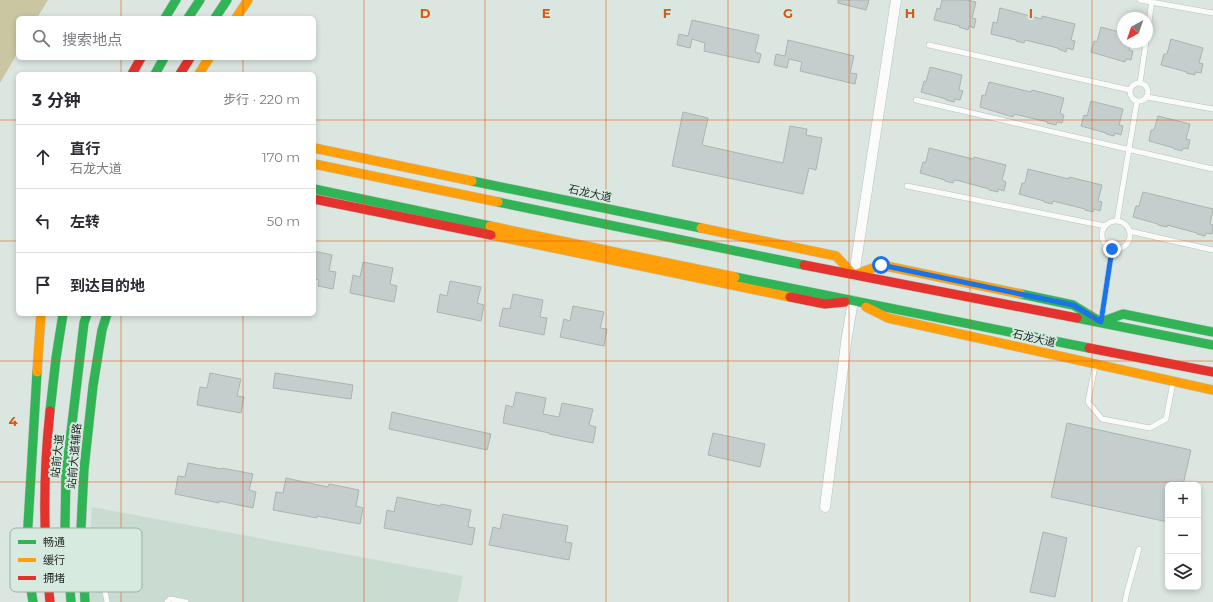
<!DOCTYPE html>
<html lang="zh">
<head>
<meta charset="utf-8">
<style>
	:root { --surface:#fff; --page:#f2f2f3; --text:#2b2b33; --muted:#7c7c81; --line:#e1e1e2 }
	body { margin:0; font-family:Montserrat,"Noto Sans SC",sans-serif; background:var(--page); color:var(--text) }
	.controls { position:absolute; right:12px; bottom:12px; display:grid; overflow:hidden; border-radius:6px; box-shadow:0 2px 6px #0003 }
	.controls button { width:36px; height:36px; display:grid; place-items:center; padding:0; border:0; border-bottom:1px solid var(--line); background:var(--surface); color:var(--text); font:20px sans-serif }
	.compass { position:absolute; left:1117px; top:12px; width:36px; height:36px; border-radius:50%; background:var(--surface); box-shadow:0 2px 6px #0003; rotate:220deg }
	.stop { position:absolute; width:12px; height:12px; margin:-9px; border:3px solid #1a73e8; border-radius:50%; background:#fff }
	.stop.end { background:#1a73e8; border-color:#fff; box-shadow:0 1px 4px #0008 }
	.list { margin:0; padding:0; list-style:none }
	h2 { display:flex; justify-content:space-between; align-items:center; height:52px; margin:0; padding:0 16px; font-size:17px }
	h2 small { font-size:13px; font-weight:400; color:var(--muted) }
	.list li { display:grid; grid-template-columns:26px 1fr auto; gap:12px; align-items:center; box-sizing:border-box; height:64px; padding:0 16px; border-top:1px solid var(--line) }
	.list b { display:block; font-size:15px; white-space:nowrap }
	.list p { margin:0; font-size:13px; white-space:nowrap; color:var(--muted) }
	.list em { font-size:13px; font-style:normal; color:var(--muted) }
	.icon { flex:none; width:22px; height:22px; fill:none; stroke:currentColor; stroke-width:2; stroke-linecap:round; stroke-linejoin:round }
	.map { position:relative; flex:none; width:1213px; height:602px; overflow:hidden }
	.search { position:absolute; background:var(--surface); box-shadow:0 2px 6px #0003; left:16px; top:16px; width:300px; height:44px; display:flex; align-items:center; gap:10px; box-sizing:border-box; padding:0 14px; border-radius:6px; color:var(--muted); font-size:15px }
	.panel { position:absolute; background:var(--surface); box-shadow:0 2px 6px #0003; left:16px; top:72px; width:300px; height:244px; border-radius:6px }
	.map>svg:first-child { display:block }
	.built { fill:#cadcd2 }
	.forest { fill:#cac6a2 }
	.building { fill:#c4cecc; stroke:#abb4b1 }
	.lines { fill:none; stroke-linecap:round; stroke-linejoin:round }
	.lane-casing { stroke:#b9c2bd; stroke-width:6 }
	.street-casing { stroke:#b9c2bd; stroke-width:11 }
	.fast-casing { stroke:#b9c2bd; stroke-width:10 }
	.slow-casing { stroke:#b9c2bd; stroke-width:10 }
	.jam-casing { stroke:#b9c2bd; stroke-width:10 }
	.lane { stroke:#fafbfa; stroke-width:5 }
	.street { stroke:#fafbfa; stroke-width:10 }
	.fast { stroke:#30b455; stroke-width:9 }
	.slow { stroke:#ff9f0a; stroke-width:9 }
	.jam { stroke:#e5322d; stroke-width:9 }
	.route { stroke:#1a73e8; stroke-width:5 }
	.grid { fill:none; stroke:#de560d; stroke-width:1; stroke-opacity:0.55 }
	.labels { text-anchor:middle; stroke-width:4; stroke-linejoin:round; paint-order:stroke }
	.street-label { font-size:11px; fill:#1e2622; stroke:#d7eadf }
	.key { fill:#d7eadf; stroke:#a0afa6; stroke-width:1 }
	.key-label { font-size:11px; fill:#1e2622 }
	.grid-label { font-size:13px; text-anchor:middle; font-weight:bold; fill:#de560d; stroke:#d7eadf; stroke-width:4; stroke-linejoin:round; paint-order:stroke }
</style>
</head>
<body>
<div class="map">
<svg width="1213" height="602" viewBox="0 0 1213 602">
	<rect width="100%" height="100%" fill="#dbe6e0"/>
	<!-- built -->
	<path class="built" d="M92,507L463,576L458,602H90L88,583Z"/>
	<!-- forest -->
	<path class="forest" d="M0,0H48L37,18H18V52L0,83Z"/>
	<!-- building -->
	<path class="building" d="M838,0H869L866,10L838,3Z
		M942,0H966L976,2L972,18L976,19L974,28L969,26L968,30L959,27L960,26L934,20L937,8L940,9Z
		M1000,8L1042,19V16L1075,24L1071,40L1075,41L1073,50L1067,48L1066,52L1058,49V48L1025,40L1024,43L1016,41V40L991,34L993,22L997,23Z
		M692,20L759,35L755,52L761,54L759,63L704,51L705,43L692,39L690,48L677,45L679,34L688,36Z
		M1101,27L1123,33V42H1132L1129,50L1133,51L1131,60L1126,59L1125,62L1091,52L1094,41L1097,42Z
		M1171,39L1203,48L1199,63L1203,64L1201,73L1195,72V75L1186,73L1187,72L1161,65L1164,54H1167Z
		M788,40L854,56L850,73L857,74L855,84L800,71L802,62L789,59L787,68L774,65L776,54L785,56Z
		M930,67L962,75L959,90L963,91L960,100L955,99L954,102L946,100V99L921,92L924,81L926,82Z
		M989,82L1031,92L1032,90L1064,98L1060,113L1064,115L1062,123L1057,122L1056,125L1047,123L1048,122L1014,114L1013,117L980,107L982,95L985,96Z
		M1091,101L1123,109L1119,125L1123,126L1121,135L1115,133L1114,136L1106,134V133L1081,126L1084,115L1087,116Z
		M683,112L708,118L702,145L783,163L790,126L807,129L806,135L822,138L816,170L809,168L803,194L672,166Z
		M1158,116L1190,124L1186,139L1190,140L1188,149L1183,148L1182,151L1174,149V148L1149,141L1151,130H1154Z
		M929,148L973,159L974,157L1006,165L1002,180L1006,182L1004,191L998,189V192L989,190V189L960,181L954,180L953,183L945,181V180L920,173L923,162H926Z
		M1028,169L1069,179V177L1102,185L1098,201L1102,202L1100,211L1094,209L1093,212L1085,210V209L1053,201L1052,204L1044,202V201L1019,194L1022,183H1025Z
		M1143,192L1213,209L1210,224L1213,225L1212,234L1206,233L1205,236L1197,234V233L1167,225V227L1158,225V224L1133,217L1136,206H1139Z
		M314,251L332,255L329,271L336,272L333,289L318,286L319,280L314,279Z
		M363,262L393,268L390,284L397,286L394,302L350,293L353,275L360,277Z
		M450,281L481,287L477,303L484,305L481,321L437,312L440,294L447,296Z
		M513,294L543,300L540,317L547,318L544,335L499,326L503,308L510,309Z
		M573,306L604,312L600,328L607,329L604,346L560,337L564,319L570,321Z
		M210,373L241,379L237,396L244,397L241,413L197,405L200,387L207,388Z
		M275,373L353,385L351,399L273,388Z
		M516,392L546,398L543,414L559,417L562,403L593,409L589,425L596,427L593,443L549,434V433L503,423L506,405L513,407Z
		M392,412L491,434L487,450L389,429Z
		M1067,423L1191,450L1183,485H1168V522L1051,497Z
		M713,433L765,444L760,467L708,455Z
		M188,463L222,469V468L253,474L249,490L256,492L253,508L219,501V503L175,494L178,476L185,477Z
		M286,478L328,487L329,484L359,490L356,506L363,508L360,524L317,516V518L273,510L276,492L283,493Z
		M397,497L441,506V504L471,510L468,527L475,528L472,545L384,528L387,510L394,512Z
		M503,514L568,526L565,542L572,543L569,560L489,545L493,527L500,529Z
		M1043,532L1067,538L1055,597L1030,592Z"/>
	<g class="lines">
		<defs>
			<path id="lane" d="M1140,0L1213,13
				M1147,37L1152,0
				M929,45L1130,90
				M1130 92a9 9 0 1 1 18 0a9 9 0 1 1-18 0Z
				M1140,83L1146,42
				M1147,97L1213,109
				M916,100L1213,169
				M907,186L1105,226
				M1102 235a14 14 0 1 1 28 0a14 14 0 1 1-28 0Z
				M1117,221L1137,101
				M1129,231L1213,250
				M1101,321L1112,249
				M1095,366L1088,402L1102,419L1150,428L1166,419L1173,382
				M102,575L107,602
				M167,602L170,599L186,602
				M1125,602L1127,592L1139,549"/>
			<path id="street" d="M854,275L896,0
				M825,507L847,336L853,301"/>
			<path id="fast" d="M165,18L176,0
				M188,18L200,0
				M215,18L227,0
				M155,74L164,58
				M472,181L701,228
				M314,189L490,226
				M498,202L804,265
				M735,277L1089,348
				M1021,294L1073,305L1101,322L1123,314L1213,332
				M1077,318L1213,345
				M50,411L56,358L63,314
				M33,602L26,559L37,372
				M71,602L65,526L66,474L84,323L87,314
				M85,602L81,528L84,469L93,386L102,330L107,314"/>
			<path id="slow" d="M236,18L248,0
				M199,74L209,58
				M314,148L472,181
				M314,164L498,202
				M490,226L735,277
				M701,228L836,256L854,275L881,265L1021,294
				M491,235L790,297
				M866,307L888,318L1213,390
				M37,372L41,314"/>
			<path id="jam" d="M132,74L141,58
				M180,74L190,58
				M314,199L491,235
				M804,265L1077,318
				M790,297L825,304L845,302
				M1089,348L1213,372
				M50,411C43,475 43,538 50,602"/>
		</defs>
		<!-- lane casing -->
		<use href="#lane" class="lane-casing"/>
		<!-- street casing -->
		<use href="#street" class="street-casing"/>
		<!-- fast casing -->
		<use href="#fast" class="fast-casing"/>
		<!-- slow casing -->
		<use href="#slow" class="slow-casing"/>
		<!-- jam casing -->
		<use href="#jam" class="jam-casing"/>
		<!-- lane -->
		<use href="#lane" class="lane"/>
		<!-- street -->
		<use href="#street" class="street"/>
		<!-- fast -->
		<use href="#fast" class="fast"/>
		<!-- slow -->
		<use href="#slow" class="slow"/>
		<!-- jam -->
		<use href="#jam" class="jam"/>
	</g>
	<g class="lines">
		<!-- route -->
		<path class="route" d="M881,265L1073,305L1101,322L1112,249"/>
	</g>
	<!-- grid -->
	<path class="grid" d="M121,0V18M243,0V18M364,0V602M485,0V602M606,0V602M728,0V602M849,0V602M970,0V602M1092,0V602M121,58V74M243,58V74M0,120H18M314,120H1213M0,241H18M314,241H1213M121,314V602M243,314V602M0,361H1213M0,482H1213"/>
	<g class="labels">
		<!-- street labels -->
		<g class="street-label">
			<text transform="translate(590 193) rotate(12)" y="4">石龙大道</text>
			<text transform="translate(1034 338) rotate(13)" y="4">石龙大道</text>
			<text transform="translate(57 456) rotate(-84)" y="4">站前大道</text>
			<text transform="translate(74 456) rotate(-85)" y="4">站前大道辅路</text>
		</g>
	</g>
	<!-- legend -->
	<rect x="10" y="528" width="132" height="64" rx="6" class="key"/>
	<rect x="18" y="540" width="18" height="4" fill="#30b455"/>
	<rect x="18" y="558" width="18" height="4" fill="#ff9f0a"/>
	<rect x="18" y="576" width="18" height="4" fill="#e5322d"/>
	<g class="key-label">
		<text x="43" y="546">畅通</text>
		<text x="43" y="564">缓行</text>
		<text x="43" y="582">拥堵</text>
	</g>
	<g class="grid-label">
		<text x="425" y="18">D</text>
		<text x="546" y="18">E</text>
		<text x="667" y="18">F</text>
		<text x="788" y="18">G</text>
		<text x="910" y="18">H</text>
		<text x="1031" y="18">I</text>
		<text x="13" y="426">4</text>
	</g>
</svg>
<div class="controls">
<button>+</button>
<button>−</button>
<button><svg class="icon" aria-label="layers" viewBox="0 0 24 24"><path d="M12 4l9 5-9 5-9-5zM3 14l9 5 9-5"/></svg></button>
</div>
<svg class="compass" viewBox="-18 -18 36 36"><path d="M0-13l5 13h-10z" fill="#e53935"/><path d="M0 13l5-13h-10z" fill="#7c7c81"/></svg>
<div class="stop" style="left:881px;top:265px"></div>
<div class="stop end" style="left:1112px;top:249px"></div>
<div class="search"><svg class="icon" aria-label="search" viewBox="0 0 24 24"><circle cx="10" cy="10" r="6"/><path d="M15 15l6 6"/></svg>搜索地点</div>
<section class="panel">
<h2>3 分钟<small>步行 · 220 m</small></h2>
<ul class="list">
<li><svg class="icon" aria-label="ahead" viewBox="0 0 24 24"><path d="M12 20V5M6 11l6-6 6 6"/></svg><div><b>直行</b><p>石龙大道</p></div><em>170 m</em></li>
<li><svg class="icon" aria-label="left" viewBox="0 0 24 24"><path d="M17 20v-9H6M10 6l-5 5 5 5"/></svg><div><b>左转</b></div><em>50 m</em></li>
<li><svg class="icon" aria-label="arrive" viewBox="0 0 24 24"><path d="M6 21V4h12l-3 4 3 4H6"/></svg><div><b>到达目的地</b></div></li>
</ul>
</section>
</div>
</body>
</html>
